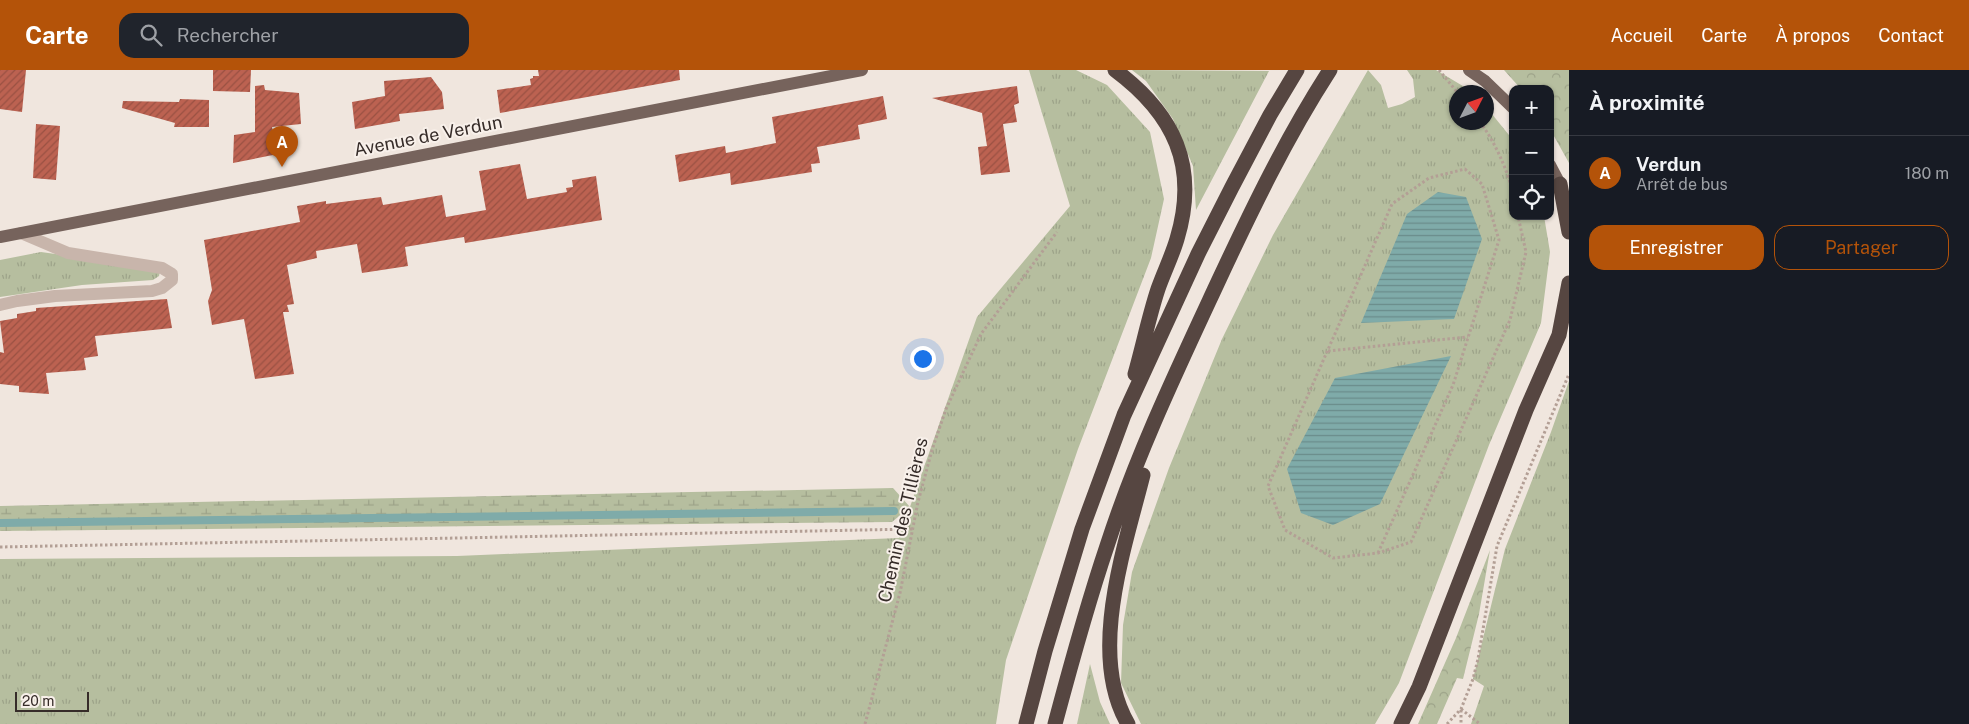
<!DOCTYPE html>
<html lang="fr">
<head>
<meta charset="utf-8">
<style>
	:root { --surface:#171b24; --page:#20242c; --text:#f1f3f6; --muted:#9ea1a6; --line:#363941; --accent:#b45309 }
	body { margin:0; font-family:"Public Sans",sans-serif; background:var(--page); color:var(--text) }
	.controls { position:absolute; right:15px; top:15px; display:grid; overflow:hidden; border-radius:10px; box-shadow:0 1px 4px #0004 }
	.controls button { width:45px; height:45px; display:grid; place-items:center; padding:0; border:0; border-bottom:1px solid var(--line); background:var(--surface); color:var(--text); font:25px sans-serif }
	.compass { position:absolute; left:1449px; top:15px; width:45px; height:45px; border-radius:50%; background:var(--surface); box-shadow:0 1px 4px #0004; rotate:48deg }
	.scale { position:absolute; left:15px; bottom:12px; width:74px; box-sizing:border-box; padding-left:5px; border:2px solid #362c29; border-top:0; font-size:14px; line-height:18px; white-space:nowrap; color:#362c29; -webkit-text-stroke:4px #f8f0ea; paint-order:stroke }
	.you { position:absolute; left:922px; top:288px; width:18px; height:18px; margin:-12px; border:4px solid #fff; border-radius:50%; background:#1a73e8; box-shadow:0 0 0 8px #1a73e833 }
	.badge { display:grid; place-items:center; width:32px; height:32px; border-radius:50%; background:var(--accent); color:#fff; font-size:16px; font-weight:700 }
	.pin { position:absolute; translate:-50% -41px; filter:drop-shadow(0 1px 2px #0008) }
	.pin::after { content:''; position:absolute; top:26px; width:18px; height:15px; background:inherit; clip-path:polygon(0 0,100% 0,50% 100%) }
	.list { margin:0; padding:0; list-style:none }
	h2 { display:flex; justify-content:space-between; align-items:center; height:65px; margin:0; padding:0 20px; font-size:21px }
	h2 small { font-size:16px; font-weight:400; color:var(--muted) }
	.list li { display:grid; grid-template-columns:32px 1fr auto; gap:15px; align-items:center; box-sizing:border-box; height:75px; padding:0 20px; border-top:1px solid var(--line) }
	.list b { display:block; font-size:19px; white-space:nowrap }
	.list p { margin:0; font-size:16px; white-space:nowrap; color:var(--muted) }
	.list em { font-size:16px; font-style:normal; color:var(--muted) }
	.actions { display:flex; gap:10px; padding:15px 20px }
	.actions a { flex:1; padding:11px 0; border:1px solid var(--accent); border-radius:15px; text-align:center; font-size:18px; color:var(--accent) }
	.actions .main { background:var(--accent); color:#fff }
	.icon { flex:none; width:28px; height:28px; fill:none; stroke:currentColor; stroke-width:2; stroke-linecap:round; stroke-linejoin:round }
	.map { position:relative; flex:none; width:1569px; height:654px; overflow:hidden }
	header { display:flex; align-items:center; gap:30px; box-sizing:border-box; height:70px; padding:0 25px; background:var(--accent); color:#fff }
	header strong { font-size:24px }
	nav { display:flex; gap:28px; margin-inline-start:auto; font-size:18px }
	.search { width:350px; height:45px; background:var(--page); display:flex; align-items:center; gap:12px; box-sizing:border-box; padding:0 18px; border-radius:15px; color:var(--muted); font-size:19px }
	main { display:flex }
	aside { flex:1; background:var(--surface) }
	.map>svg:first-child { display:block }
	.grass { fill:url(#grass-tufts) }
	.forest { fill:url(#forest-crowns) }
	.wetland { fill:url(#wetland-marsh) }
	.water { fill:url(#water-rules) }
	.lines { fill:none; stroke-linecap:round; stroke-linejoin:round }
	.stream { stroke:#7faba9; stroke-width:8 }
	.building { fill:url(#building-hatch) }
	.path { stroke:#b39f95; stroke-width:3; stroke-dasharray:2.5 2.5; stroke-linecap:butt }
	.street { stroke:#c8b5ab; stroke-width:12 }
	.primary { stroke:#76635c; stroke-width:12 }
	.highway { stroke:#564641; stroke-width:15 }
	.labels { text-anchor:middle; stroke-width:4; stroke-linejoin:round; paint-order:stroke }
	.street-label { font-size:18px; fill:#362c29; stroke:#f8f0ea }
</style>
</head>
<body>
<header>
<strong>Carte</strong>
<div class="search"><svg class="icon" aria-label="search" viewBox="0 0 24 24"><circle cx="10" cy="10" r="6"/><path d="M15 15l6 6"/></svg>Rechercher</div>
<nav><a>Accueil</a><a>Carte</a><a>À propos</a><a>Contact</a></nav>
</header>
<main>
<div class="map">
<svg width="1569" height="654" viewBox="0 0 1569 654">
	<defs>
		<pattern id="grass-tufts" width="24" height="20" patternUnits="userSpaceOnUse" patternTransform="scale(1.25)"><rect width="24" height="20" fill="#b6be9f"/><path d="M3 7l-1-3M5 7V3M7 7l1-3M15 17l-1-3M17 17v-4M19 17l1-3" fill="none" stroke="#9da389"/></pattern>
		<pattern id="forest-crowns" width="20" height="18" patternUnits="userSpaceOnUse" patternTransform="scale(1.25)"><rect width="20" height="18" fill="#b6be9f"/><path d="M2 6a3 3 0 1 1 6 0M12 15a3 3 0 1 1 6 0" fill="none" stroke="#9da389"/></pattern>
		<pattern id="wetland-marsh" width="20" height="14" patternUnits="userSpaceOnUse" patternTransform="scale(1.25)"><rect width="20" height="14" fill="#b6be9f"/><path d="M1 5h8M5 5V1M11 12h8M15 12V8" fill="none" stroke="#9da389"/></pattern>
		<pattern id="water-rules" width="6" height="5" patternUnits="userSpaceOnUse" patternTransform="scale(1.25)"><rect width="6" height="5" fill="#7faba9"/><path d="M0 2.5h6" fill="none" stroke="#698b8a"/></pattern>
		<pattern id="building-hatch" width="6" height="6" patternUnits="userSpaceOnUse" patternTransform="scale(1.25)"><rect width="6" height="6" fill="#bc6251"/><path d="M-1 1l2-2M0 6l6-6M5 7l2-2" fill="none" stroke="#9a5143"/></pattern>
	</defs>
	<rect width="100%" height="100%" fill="#f0e6de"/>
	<!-- grass -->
	<path class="grass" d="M1029,0H1076L1107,15L1150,62L1164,129L1151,188L1078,379L1006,590L996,654H0V489L457,486L899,468L977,247L1070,136Z
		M1132,0L1269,1L1196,140L1193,96L1173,49L1146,11Z
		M1368,0L1381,15L1388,38L1402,34L1415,27L1413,9L1407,0H1436L1473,22H1456V52H1486L1487,38L1513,70V146H1544L1550,182L1541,253L1489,375L1399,613L1375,654H1141L1121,613L1123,555L1132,502L1169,398L1222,269L1273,165Z
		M41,182L156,198L160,201L159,206L153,210L82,215L0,227V190Z
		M1569,311V654H1471L1484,616L1473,609L1505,479L1551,362Z
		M1090,594L1100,632L1110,654H1077Z"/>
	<!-- forest -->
	<path class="forest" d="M1504,0H1569V93L1550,59V19H1521Z
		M1490,480L1479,544L1463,609L1457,608L1437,654H1418L1456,568Z"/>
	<!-- wetland -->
	<path class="wetland" d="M893,418L910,437L892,452L0,461V436Z"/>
	<!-- water -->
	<path class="water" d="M1438,122L1466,127L1482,169L1454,249L1361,253L1407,144Z
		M1451,286L1380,434L1333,455L1301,443L1287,399L1335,308Z"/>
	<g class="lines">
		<!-- stream -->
		<path class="stream" d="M0,453L894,441"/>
	</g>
	<!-- building -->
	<path class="building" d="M0,0H26L22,42L0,39Z
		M213,0H251L250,22L213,21Z
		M538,0H679L680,10L500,43L497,20L531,15L530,9L533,8V6H539Z
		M431,7L442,22L444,39L399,44L400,51L355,59L352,32L385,26L384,11Z
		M264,15L265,20L299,23L301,54L272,57L278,84L233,93L234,65L255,62V16Z
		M1017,16L1019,33L1014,35L1017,52L1003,54L1010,102L981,105L978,77L987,76L982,43L932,28Z
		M883,26L887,49L858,55L860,69L817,77L820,93L811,94L812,102L731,115L730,103L679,112L675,85L725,76L726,83L776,73L772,47Z
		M180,29L209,30V57H174L175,53L122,38L123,31L179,32Z
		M36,54L60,56L56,110L33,108Z
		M520,94L527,129L567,122L566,118L573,117L572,110L596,106L602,150L465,173L464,167L405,177L408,196L362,203L357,174L316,181L317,188L287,195L294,234L287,235L289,242H283L294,304L255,309L244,249L212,255L208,231L212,220L204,170L300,152L297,136L326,131V134L381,127L383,135L442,125L446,147L486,140L479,101Z
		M167,229L172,258L95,266L98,286L84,288L86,300L46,303L49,324L19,322V316L0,314V282L4,283L0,251L17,248V244L36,241V238Z"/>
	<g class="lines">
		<!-- path -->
		<path class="path" d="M1439,0L1457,22
			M1480,52C1495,72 1507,99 1513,123
			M1328,281L1468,267
			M0,477L913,459
			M1378,483L1453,315L1499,170L1482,114L1465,99L1429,108L1392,134L1268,416L1285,460L1333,488L1378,483L1411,472L1510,250L1526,182L1518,146
			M1461,639L1480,654
			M1461,640V654
			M865,654L900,523L918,432L932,380L946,339L981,264L1057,162
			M1447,654L1461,639L1473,609L1478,589L1497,476L1569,304"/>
		<!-- street -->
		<path class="street" d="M0,235L17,231L55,226L152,221L162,218L172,210V204L162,198L68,183L21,163"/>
		<!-- primary -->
		<path class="primary" d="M1469,0L1485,11L1513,38
			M1550,95L1560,114
			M0,167L862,0"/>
		<!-- highway -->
		<path class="highway" d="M1115,0C1174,44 1199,96 1177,169C1172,186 1164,202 1158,219C1149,246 1143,276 1135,304
			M1560,114L1569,162
			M1026,654L1045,581L1082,459L1124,345L1198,184L1232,117L1270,45L1297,0
			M1055,654C1071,594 1087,535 1107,476C1136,386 1177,300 1217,214C1251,141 1286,68 1330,0
			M1128,654C1087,584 1125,477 1143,405
			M1401,654L1419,617L1526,340L1559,265L1569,213"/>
	</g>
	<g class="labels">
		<!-- street labels -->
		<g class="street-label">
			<text transform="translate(428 66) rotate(-11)" y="6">Avenue de Verdun</text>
			<text transform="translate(903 450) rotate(-77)" y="6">Chemin des Tillières</text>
		</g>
	</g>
</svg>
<div class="controls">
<button>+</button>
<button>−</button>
<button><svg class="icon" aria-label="locate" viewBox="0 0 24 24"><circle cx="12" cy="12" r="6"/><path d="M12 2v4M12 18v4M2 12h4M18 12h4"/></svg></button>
</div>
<svg class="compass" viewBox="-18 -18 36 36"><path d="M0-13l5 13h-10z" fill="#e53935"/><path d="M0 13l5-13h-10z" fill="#9ea1a6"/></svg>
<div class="scale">20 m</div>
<div class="you"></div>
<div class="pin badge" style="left:282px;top:97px">A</div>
</div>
<aside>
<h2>À proximité<small></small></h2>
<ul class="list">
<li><span class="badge">A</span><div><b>Verdun</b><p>Arrêt de bus</p></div><em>180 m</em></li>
</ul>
<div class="actions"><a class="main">Enregistrer</a><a>Partager</a></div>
</aside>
</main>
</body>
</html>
